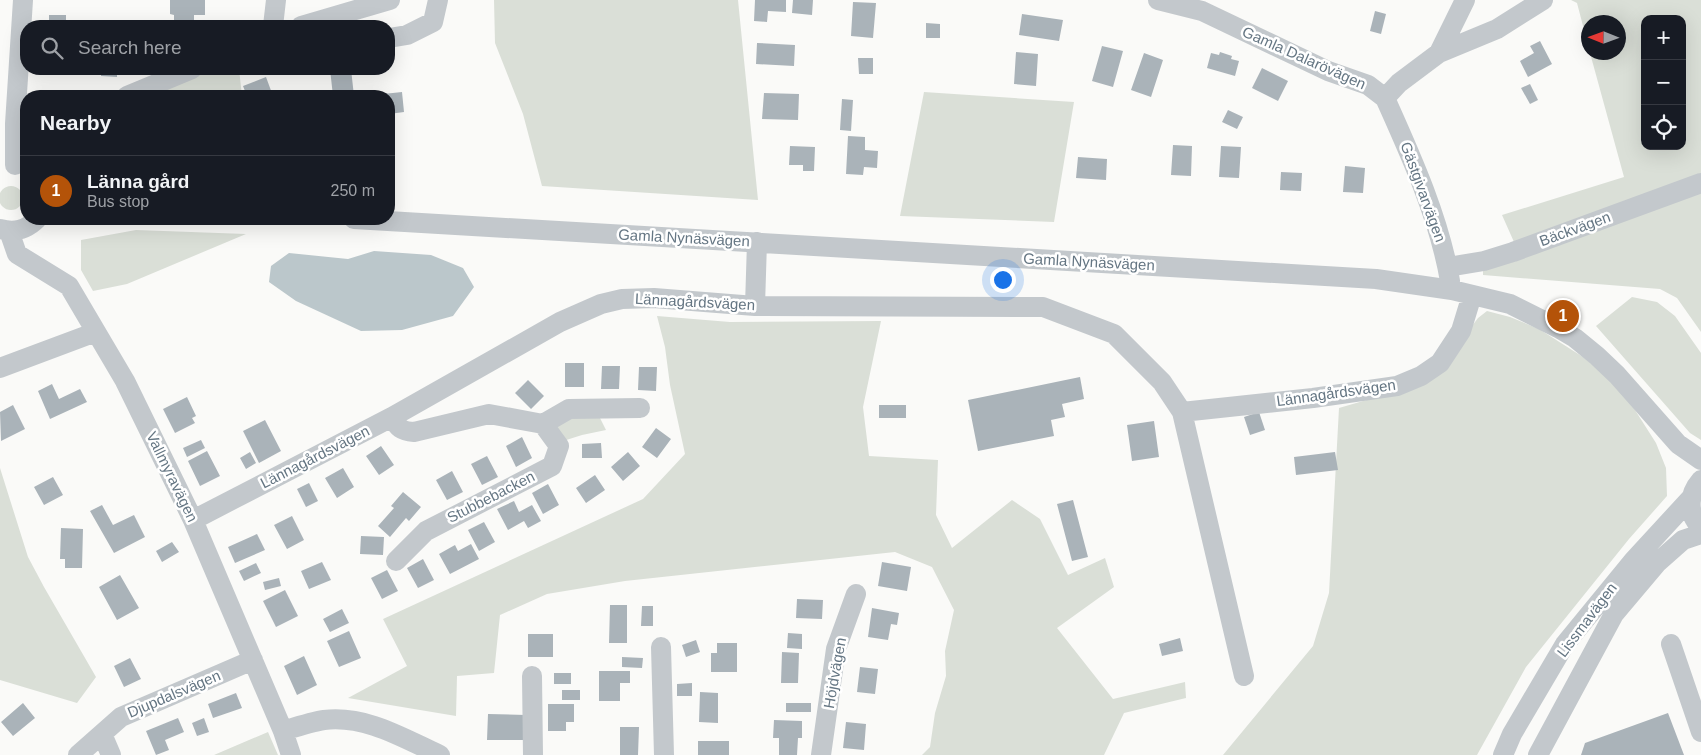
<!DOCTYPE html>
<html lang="en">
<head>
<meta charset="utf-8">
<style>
	:root { --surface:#171b24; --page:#20242c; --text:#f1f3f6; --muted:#9ea1a6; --line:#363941; --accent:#b45309 }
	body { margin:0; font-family:Arial,sans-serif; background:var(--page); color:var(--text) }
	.controls { position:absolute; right:15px; top:15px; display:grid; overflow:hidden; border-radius:10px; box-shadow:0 5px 20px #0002 }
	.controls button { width:45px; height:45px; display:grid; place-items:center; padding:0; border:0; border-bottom:1px solid var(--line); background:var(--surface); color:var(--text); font:25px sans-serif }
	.compass { position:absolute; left:1581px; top:15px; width:45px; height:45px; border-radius:50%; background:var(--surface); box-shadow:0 5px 20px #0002; rotate:271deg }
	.you { position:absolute; left:1002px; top:279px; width:18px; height:18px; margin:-12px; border:4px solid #fff; border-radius:50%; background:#1a73e8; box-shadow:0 0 0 8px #1a73e833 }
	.badge { display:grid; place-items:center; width:32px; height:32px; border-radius:50%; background:var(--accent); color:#fff; font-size:16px; font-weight:700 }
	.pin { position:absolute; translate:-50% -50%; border:2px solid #fff; box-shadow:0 1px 5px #0006 }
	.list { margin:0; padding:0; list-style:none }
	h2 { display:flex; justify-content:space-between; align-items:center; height:65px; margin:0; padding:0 20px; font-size:21px }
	h2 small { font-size:16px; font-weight:400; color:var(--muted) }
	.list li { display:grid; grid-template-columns:32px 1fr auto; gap:15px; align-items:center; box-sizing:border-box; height:70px; padding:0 20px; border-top:1px solid var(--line) }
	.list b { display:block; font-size:19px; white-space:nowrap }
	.list p { margin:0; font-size:16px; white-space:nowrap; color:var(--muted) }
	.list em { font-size:16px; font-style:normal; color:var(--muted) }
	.icon { flex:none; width:28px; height:28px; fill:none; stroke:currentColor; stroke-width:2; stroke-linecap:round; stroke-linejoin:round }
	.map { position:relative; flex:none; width:1701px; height:755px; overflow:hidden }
	.search { position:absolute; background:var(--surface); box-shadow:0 5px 20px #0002; left:20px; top:20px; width:375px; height:55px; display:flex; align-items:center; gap:12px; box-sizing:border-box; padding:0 18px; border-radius:20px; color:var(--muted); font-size:19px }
	.panel { position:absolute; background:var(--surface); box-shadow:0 5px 20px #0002; left:20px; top:90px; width:375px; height:135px; border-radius:20px }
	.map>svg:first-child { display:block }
	.green { fill:#dadfd7; fill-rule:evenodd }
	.water { fill:#bbc7cb }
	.building { fill:#aab3b9 }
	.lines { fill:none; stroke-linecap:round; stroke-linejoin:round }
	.minor { stroke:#c3c8cc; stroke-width:20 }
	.labels { text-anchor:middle; stroke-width:5; stroke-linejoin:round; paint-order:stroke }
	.street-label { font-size:15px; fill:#657683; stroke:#fff }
</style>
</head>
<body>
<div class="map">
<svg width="1701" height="755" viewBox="0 0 1701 755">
	<rect width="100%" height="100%" fill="#fafaf8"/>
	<!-- green -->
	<path class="green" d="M494,0H738L758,200L542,186L523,114L495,43Z
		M1571,0H1701V176L1514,242L1502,215L1624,177L1590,53L1618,52V22H1588V45L1577,3ZM1645,19H1682V146H1645Z
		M204,69H239L242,96H143Z
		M924,92L1074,102L1054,222L900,216Z
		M-1 198a12 12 0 1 1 24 0a12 12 0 1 1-24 0Z
		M1701,190V332L1677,298L1660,289L1483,275V267Z
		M136,230L246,234L127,284L93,291L81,270V240Z
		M1632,297L1657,302L1675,316L1701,353V440L1690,433L1596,326Z
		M1487,311L1510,317L1539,329L1583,357L1621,388L1656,443L1666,468L1667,496L1629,539L1526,667L1477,755H1223L1313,646L1329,593L1339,408L1394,392L1472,326L1478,318Z
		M657,316L730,322L881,321L863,407L869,456L938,460L936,515L952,548L1012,500L1040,519L1068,575L1105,558L1114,587L1057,628L1113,699L1185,682L1186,698L1124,713L1104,755H922L930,747L935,713L946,676L945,651L954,610L932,567L895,552L625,581L547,594L500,615L494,673L457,676L456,716L348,698L407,666L383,619L643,499L685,454L670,385L665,347Z
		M570,413L598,414L606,430L582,435L560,442L549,426Z
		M0,468L28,557L44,587L96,677L77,703L0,680Z
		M268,732L278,755H214Z"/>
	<!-- water -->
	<path class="water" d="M374,251L431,255L463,268L474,287L453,316L402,330L361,331L296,301L269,282L271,266L289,253L348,259Z"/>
	<!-- building -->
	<path class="building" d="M170,0H205V15H194V26H174V15L170,14Z
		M755,0H786V12L768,11L767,22L754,21Z
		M793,0H813L812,15L792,13Z
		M853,2L876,3L873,38L851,36Z
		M1375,11L1386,14L1381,34L1370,31Z
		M1022,14L1063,20L1059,41L1019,35Z
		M49,15H66V26L49,25Z
		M926,23L940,24V38H926Z
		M1540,41L1552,64L1528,77L1520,61L1534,53L1530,46Z
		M757,43L795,45L794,66L756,64Z
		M1102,46L1123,51L1113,87L1092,81Z
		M1016,52L1038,54L1036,86L1014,84Z
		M1220,52L1232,56L1231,59L1239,61L1235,76L1207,68L1211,53L1219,55Z
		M1144,53L1163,60L1151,97L1131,90Z
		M858,58H873V74H859Z
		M1262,68L1288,81L1278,101L1252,88Z
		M101,69H117V77L101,76Z
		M330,69H351L354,96H333Z
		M266,77L273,96H247L243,86Z
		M1530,84L1538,100L1530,104L1521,88Z
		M402,92L404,112L389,114V96H374V95Z
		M764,93L799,94L798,120L762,119Z
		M842,99L853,100L851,131L840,130Z
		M1228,110L1243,117L1237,129L1222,122Z
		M848,136L865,137V150L878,151L877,168L864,167L863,175L846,174Z
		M1173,145L1192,146L1191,176L1171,175Z
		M790,146L815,147L814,171H803V165H789Z
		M1221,146L1241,147L1239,178L1219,177Z
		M1078,157L1107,159L1106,180L1076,178Z
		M1345,166L1365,168L1363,193L1343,192Z
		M1281,172L1302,173L1301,191L1280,190Z
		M565,363H584V387H565Z
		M602,366H620L619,389H601Z
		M639,367H657L656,391L638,390Z
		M1080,377L1084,399L1062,404L1065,417L1051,420L1054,436L978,451L968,400Z
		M528,380L544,396L531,409L515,393Z
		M52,384L59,399L80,389L87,402L50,419L38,391Z
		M187,397L196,416L192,418L195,423L175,433L163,409Z
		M13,405L25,429L1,441L0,412Z
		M879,405H906V418H879Z
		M1259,412L1265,430L1250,435L1244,417Z
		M265,420L281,451L259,463L243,431Z
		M1154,421L1159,457L1132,461L1127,425Z
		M656,428L671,439L657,458L642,447Z
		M522,437L532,458L516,467L506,446Z
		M201,440L205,448L187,457L183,448Z
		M601,443L602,458H582V444Z
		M381,446L394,465L379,475L366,456Z
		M207,451L220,476L200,486L188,461Z
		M250,452L256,463L246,469L240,458Z
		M628,452L640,466L623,481L611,467Z
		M1335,452L1338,470L1296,475L1294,457Z
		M487,456L498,477L482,485L471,464Z
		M343,468L354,487L337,498L325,478Z
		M452,471L463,492L447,500L436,480Z
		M595,475L605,490L586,503L576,488Z
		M53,477L63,495L44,505L34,487Z
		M309,483L318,501L306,507L297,489Z
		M548,484L559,505L543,514L532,493Z
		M403,492L421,507L409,521L406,518L390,537L378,526L394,508L391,506Z
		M1073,500L1088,557L1072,561L1057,504Z
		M514,501L519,512L532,505L541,521L528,528L524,521L508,530L497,509Z
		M102,505L113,525L134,515L145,537L114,553L90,511Z
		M292,516L304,540L287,549L274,525Z
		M484,522L495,542L479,551L468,530Z
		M61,528L83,529L82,568H65V559H60Z
		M257,534L265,550L235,563L228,547Z
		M361,536L384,537L383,555L360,554Z
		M172,542L179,552L162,562L156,551Z
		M471,544L479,559L450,574L439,554L455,545L458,551Z
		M423,559L434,580L418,588L407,568Z
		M322,562L331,580L309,589L301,571Z
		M882,562L911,567L907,591L878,586Z
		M256,563L261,573L244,581L239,571Z
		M387,570L398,591L382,599L371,578Z
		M120,575L139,608L117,620L99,587Z
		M279,578L281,586L265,590L263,582Z
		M285,590L298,616L276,627L263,601Z
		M797,599L823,600L822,619L796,618Z
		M610,605H627V643H609Z
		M642,606H653V626H641Z
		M872,608L899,613L897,625L891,624L888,640L868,637Z
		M342,609L349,623L330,632L323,619Z
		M349,631L361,658L339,667L327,641Z
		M788,633L802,634V649L787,648Z
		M528,634H553V657H528Z
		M1180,638L1183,651L1162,656L1159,644Z
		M696,640L700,652L686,657L682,645Z
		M717,643H737V672H711V653H717Z
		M782,652L799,653L798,683H781Z
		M304,656L317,685L297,695L284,666Z
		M622,657L643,658L642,668L622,667Z
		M130,658L141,679L124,687L114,666Z
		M860,667L878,669L875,694L857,692Z
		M599,671H630V683H620V701H599Z
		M554,673H571V684H554Z
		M692,683V696H677V684Z
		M562,690H580V700H562Z
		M700,692L718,693V723L699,722Z
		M236,693L242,708L213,718L208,704Z
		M23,703L35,718L13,736L1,722Z
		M786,703H811V712H786Z
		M548,704H574V722H566V731H548Z
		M1668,713L1684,755H1581L1585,743Z
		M488,714L526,715V740H487Z
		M178,718L184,732L165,740L169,750L156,755L146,731Z
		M204,718L209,732L197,736L192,723Z
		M774,720L802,721V738H798L797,755H779V738H773Z
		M846,722L866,724L864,750L843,748Z
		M620,727H639L638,755H620Z
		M698,741H729V755H698Z"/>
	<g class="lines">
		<!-- minor -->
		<path class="minor" d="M1158,0L1202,11L1328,71L1368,85L1385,98
			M273,26L276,0
			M301,26L390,0
			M389,38L407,35L433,22L438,0
			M1439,53L1465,0
			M127,96L192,69
			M1385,98C1411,156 1439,217 1450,281
			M1385,98L1399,83L1439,53L1497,29L1543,0
			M15,165V124L23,0
			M354,219L1376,279L1452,290L1510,304L1558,328L1575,338L1597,356L1617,375L1678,444L1701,460
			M0,229C15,233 26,230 37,219
			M9,231L17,254L69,286L125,381L193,520L283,731L291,755
			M1448,267L1484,261L1513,252L1701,183
			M755,306L757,242
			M0,368L96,332
			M1182,412L1313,398L1397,386L1421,376L1440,363L1461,331L1472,295
			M392,417C398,428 401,431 414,432L489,414L543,424
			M1701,480C1688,495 1687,513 1701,528
			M193,520L392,417L560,322L601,304L622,299L654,298L755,306L1043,307L1114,334L1162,382L1182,412L1244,676
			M396,561L426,531L552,466L559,446L543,424L569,409L640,408
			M1671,644L1701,732
			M661,647L664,755
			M532,676L533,755
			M283,731C296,727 311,722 324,720C366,715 403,738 440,755
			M102,734L111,755
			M78,755L121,717L253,660
			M821,755L836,649L856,594
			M1503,755L1512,734L1565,644L1633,561L1691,498
			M1538,755L1614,614L1657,563L1683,540L1701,534"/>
	</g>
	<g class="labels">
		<!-- street labels -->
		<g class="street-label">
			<text transform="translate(1304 58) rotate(24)" y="5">Gamla Dalarövägen</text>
			<text transform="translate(1423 192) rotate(70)" y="5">Gästgivarvägen</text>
			<text transform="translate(1575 229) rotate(-20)" y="5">Bäckvägen</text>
			<text transform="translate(684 238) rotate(3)" y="5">Gamla Nynäsvägen</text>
			<text transform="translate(1089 262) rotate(3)" y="5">Gamla Nynäsvägen</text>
			<text transform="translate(695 302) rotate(3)" y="5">Lännagårdsvägen</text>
			<text transform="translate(1336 393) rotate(-8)" y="5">Lännagårdsvägen</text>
			<text transform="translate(315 457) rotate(-27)" y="5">Lännagårdsvägen</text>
			<text transform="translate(172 477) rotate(64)" y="5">Vallmyravägen</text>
			<text transform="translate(491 497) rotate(-27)" y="5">Stubbebacken</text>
			<text transform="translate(1587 620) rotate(-53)" y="5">Lissmavägen</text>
			<text transform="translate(835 673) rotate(-80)" y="5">Höjdvägen</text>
			<text transform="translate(174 694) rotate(-23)" y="5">Djupdalsvägen</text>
		</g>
	</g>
</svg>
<div class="controls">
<button>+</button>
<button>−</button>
<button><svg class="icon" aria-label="locate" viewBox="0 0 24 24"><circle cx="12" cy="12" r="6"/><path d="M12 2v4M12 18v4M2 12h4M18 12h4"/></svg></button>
</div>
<svg class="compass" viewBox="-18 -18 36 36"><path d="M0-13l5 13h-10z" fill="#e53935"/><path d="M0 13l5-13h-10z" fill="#9ea1a6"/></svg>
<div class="you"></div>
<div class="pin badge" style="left:1563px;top:316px">1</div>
<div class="search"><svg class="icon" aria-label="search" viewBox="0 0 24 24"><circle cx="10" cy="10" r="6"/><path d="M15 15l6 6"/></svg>Search here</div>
<section class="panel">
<h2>Nearby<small></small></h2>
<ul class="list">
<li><span class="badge">1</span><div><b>Länna gård</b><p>Bus stop</p></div><em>250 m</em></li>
</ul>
</section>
</div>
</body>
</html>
